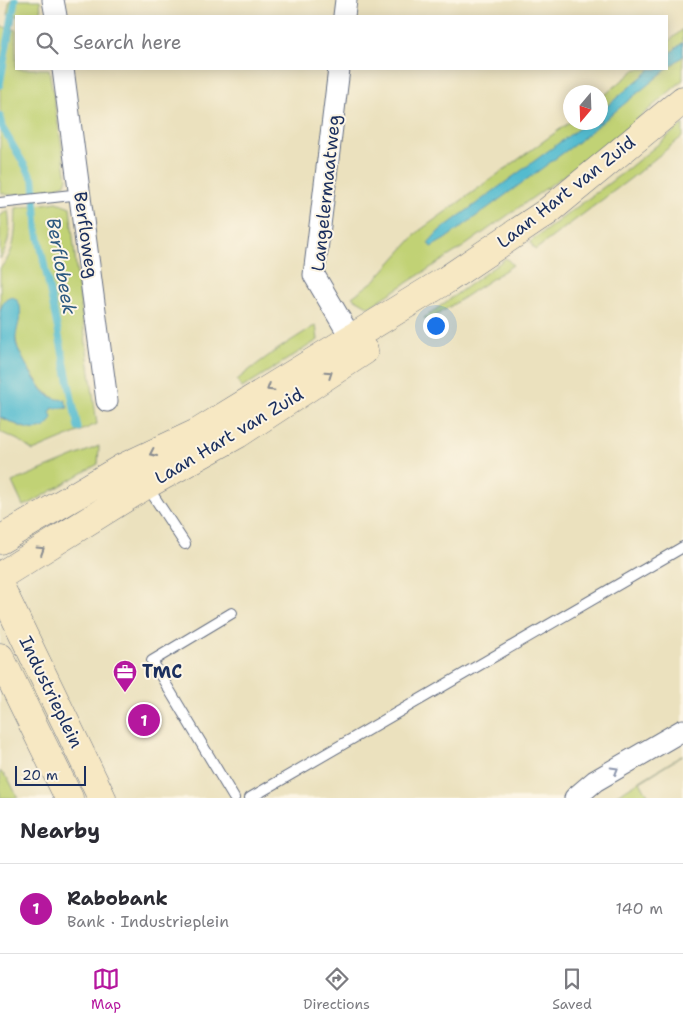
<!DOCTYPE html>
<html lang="en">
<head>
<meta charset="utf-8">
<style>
	:root { --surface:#fff; --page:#f7f7f7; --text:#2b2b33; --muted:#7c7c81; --line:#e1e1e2; --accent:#b5179e }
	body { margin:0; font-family:"Shantell Sans",sans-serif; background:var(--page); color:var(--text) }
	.compass { position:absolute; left:563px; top:85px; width:45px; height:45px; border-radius:50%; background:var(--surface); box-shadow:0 2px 12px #0003; rotate:199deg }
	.scale { position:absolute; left:15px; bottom:12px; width:71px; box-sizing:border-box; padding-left:5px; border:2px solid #1b2f5e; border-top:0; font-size:14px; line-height:18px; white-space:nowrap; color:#1b2f5e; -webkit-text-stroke:4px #fcf5e5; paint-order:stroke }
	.you { position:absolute; left:435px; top:325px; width:18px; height:18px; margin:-12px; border:4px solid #fff; border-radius:50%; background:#1a73e8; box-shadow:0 0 0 8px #1a73e833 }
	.badge { display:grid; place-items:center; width:32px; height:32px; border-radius:50%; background:var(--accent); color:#fff; font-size:16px; font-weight:700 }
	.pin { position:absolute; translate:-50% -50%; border:2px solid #fff; box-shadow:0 1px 5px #0006 }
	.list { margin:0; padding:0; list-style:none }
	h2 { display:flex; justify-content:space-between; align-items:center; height:65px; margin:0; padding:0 20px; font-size:21px }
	h2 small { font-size:16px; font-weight:400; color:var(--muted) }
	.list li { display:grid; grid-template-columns:32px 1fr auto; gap:15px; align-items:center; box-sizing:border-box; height:90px; padding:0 20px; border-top:1px solid var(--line) }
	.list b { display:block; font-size:19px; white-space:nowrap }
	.list p { margin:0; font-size:16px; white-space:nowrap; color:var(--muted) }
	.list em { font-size:16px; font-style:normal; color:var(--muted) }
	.icon { flex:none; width:28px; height:28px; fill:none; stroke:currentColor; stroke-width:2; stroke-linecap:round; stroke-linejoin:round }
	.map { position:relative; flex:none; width:683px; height:798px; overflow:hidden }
	.search { position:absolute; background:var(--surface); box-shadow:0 2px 12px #0003; left:15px; right:15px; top:15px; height:55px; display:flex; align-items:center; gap:12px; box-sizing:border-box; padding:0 18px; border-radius:0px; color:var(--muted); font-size:19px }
	.sheet { height:155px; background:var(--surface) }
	nav { display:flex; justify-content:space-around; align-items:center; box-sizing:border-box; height:70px; border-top:1px solid var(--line); background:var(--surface); font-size:14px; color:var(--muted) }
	nav a { display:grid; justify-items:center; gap:2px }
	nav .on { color:var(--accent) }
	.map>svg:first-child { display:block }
	.green { fill:#c1d274; stroke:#6e8069 }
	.water { fill:#52bbcf; stroke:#367596 }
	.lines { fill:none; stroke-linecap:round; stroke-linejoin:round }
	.stream { stroke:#52bbcf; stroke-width:7 }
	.lane-casing { stroke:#646d80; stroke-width:12 }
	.street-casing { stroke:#646d80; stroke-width:23 }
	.secondary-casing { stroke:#646d80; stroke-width:29 }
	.lane { stroke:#fff; stroke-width:10 }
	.street { stroke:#fff; stroke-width:21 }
	.secondary { stroke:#f7e8c3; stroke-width:28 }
	.oneway { stroke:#898c90 }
	.oneway2 { stroke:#8d97ae }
	.labels { text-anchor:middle; stroke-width:4; stroke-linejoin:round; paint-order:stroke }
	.street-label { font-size:18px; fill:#1b2f5e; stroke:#fcf5e5 }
	.poi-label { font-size:18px; font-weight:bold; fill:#1b2f5e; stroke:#fcf5e5; text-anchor:start }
	.water-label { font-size:19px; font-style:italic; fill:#2c5980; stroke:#fcf5e5 }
</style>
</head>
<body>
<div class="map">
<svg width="683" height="798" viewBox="0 0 683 798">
	<rect width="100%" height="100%" fill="#fcf5e5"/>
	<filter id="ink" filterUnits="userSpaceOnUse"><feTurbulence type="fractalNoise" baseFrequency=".02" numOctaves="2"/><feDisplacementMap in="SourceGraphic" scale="10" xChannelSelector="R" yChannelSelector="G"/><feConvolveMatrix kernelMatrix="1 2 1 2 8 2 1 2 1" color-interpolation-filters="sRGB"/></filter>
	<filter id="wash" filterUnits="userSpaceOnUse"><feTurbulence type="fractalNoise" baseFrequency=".0096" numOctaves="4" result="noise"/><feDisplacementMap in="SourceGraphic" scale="20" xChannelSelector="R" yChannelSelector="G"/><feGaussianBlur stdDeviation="1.12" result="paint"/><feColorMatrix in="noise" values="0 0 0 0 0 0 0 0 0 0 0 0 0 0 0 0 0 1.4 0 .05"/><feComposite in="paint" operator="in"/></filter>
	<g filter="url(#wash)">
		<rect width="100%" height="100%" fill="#ebe1be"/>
		<!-- green -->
		<path class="green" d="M10,0H40L41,16H17L7,14Z
			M0,26L16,30V69H49L67,178L65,184L43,192L7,195L0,192Z
			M683,29V80L633,123L569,172L463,247L369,307L352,297L375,280L419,231L570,122H600L601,98L636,69H667V43Z
			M683,124V136L630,179L535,250L530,242L624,172Z
			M57,202L70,207L77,277L97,424L33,451L18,440L0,432V417L24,428L50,412L53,408H67L43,390L19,355L15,335L20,314L0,312V268C17,251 15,231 16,208Z
			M8,210C11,227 10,244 0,259V216Z
			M506,258L513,265L428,321L424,318Z
			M316,325L318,340L242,388L237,380C262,359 288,342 316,325Z
			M99,446L98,464L29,504L23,506L12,482Z
			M683,755L640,782L649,796L645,798H612Z
			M0,771L9,780L18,798H0Z"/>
		<!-- water -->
		<path class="water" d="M683,42V56L574,145L445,239L431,247L428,243L439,231L586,123L600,122L601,111L651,69H667V56Z
			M13,297C29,307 14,328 16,342C17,351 40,391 48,395C54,399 58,399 65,400L68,408H53L50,412L52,417L49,424C34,437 15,423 0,417V312C2,304 4,298 13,297Z"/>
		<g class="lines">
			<!-- stream -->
			<path class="stream" d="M0,85L15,0
				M0,116L2,127L34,181L37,229L78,428"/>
		</g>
	</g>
	<g filter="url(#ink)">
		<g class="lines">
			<defs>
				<path id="lane" d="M0,203L81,194
					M147,486L185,544
					M232,613L152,661L234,798
					M250,798L683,547"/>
				<path id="street" d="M53,0L56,16
					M344,16L346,0
					M63,69L107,401
					M339,69L314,275L351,338
					M575,798L595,781L683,730"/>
				<path id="secondary" d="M0,540L122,468L197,433L446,280L547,212L683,100
					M0,576L146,485L238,434L364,351
					M0,586L102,798
					M0,657L69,798"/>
			</defs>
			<!-- lane casing -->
			<use href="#lane" class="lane-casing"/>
			<!-- street casing -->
			<use href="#street" class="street-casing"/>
			<!-- secondary casing -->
			<use href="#secondary" class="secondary-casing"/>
			<!-- lane -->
			<use href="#lane" class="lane"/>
			<!-- street -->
			<use href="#street" class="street"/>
			<!-- secondary -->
			<use href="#secondary" class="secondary"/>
		</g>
		<!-- one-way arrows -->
		<defs><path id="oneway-chevron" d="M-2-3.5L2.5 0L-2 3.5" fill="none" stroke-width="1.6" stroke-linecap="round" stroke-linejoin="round" transform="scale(1.25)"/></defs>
		<g class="oneway">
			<use href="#oneway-chevron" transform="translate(329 374) rotate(-34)"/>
			<use href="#oneway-chevron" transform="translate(270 388) rotate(148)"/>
			<use href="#oneway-chevron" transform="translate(153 453) rotate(155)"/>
			<use href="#oneway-chevron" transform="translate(41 550) rotate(-32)"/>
		</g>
		<use class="oneway2" href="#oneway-chevron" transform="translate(615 770) rotate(-30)"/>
	</g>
	<!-- icons -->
	<defs>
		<symbol id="office-pin" viewBox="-11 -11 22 30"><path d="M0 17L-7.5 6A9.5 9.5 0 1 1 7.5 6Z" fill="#b5179e" stroke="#fcf5e5"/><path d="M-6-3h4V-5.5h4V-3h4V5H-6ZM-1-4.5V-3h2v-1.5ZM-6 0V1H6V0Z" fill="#fff"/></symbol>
	</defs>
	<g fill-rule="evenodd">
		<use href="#office-pin" x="111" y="658" width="28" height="38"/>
	</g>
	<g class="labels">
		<!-- street labels -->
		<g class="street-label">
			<text transform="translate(566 192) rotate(-38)" y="6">Laan Hart van Zuid</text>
			<text transform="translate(326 193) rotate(-84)" y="6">Langelermaatweg</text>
			<text transform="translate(86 235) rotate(82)" y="6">Berfloweg</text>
			<text transform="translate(229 436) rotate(-31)" y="6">Laan Hart van Zuid</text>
			<text transform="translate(51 692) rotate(64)" y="6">Industrieplein</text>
		</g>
		<!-- poi labels -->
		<g class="poi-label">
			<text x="142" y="678">TMC</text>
		</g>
		<!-- water labels -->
		<g class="water-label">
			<text transform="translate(62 266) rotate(80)" y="7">Berflobeek</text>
		</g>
	</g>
</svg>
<svg class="compass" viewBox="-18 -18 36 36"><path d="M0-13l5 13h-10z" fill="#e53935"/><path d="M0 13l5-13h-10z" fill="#7c7c81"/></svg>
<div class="scale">20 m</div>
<div class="you"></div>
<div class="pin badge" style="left:144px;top:720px">1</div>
<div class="search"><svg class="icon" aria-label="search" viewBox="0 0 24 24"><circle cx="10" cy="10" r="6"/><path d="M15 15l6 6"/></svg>Search here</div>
</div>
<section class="sheet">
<h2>Nearby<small></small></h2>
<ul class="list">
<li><span class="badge">1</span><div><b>Rabobank</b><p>Bank · Industrieplein</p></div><em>140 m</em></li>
</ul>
</section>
<nav>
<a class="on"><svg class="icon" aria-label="map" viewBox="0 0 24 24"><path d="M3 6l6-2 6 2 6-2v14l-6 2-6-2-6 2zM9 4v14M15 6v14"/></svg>Map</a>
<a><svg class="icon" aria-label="directions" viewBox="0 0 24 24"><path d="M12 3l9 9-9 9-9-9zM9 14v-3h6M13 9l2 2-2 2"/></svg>Directions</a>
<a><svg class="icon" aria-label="saved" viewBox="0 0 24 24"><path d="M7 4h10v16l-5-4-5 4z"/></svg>Saved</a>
</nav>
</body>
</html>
